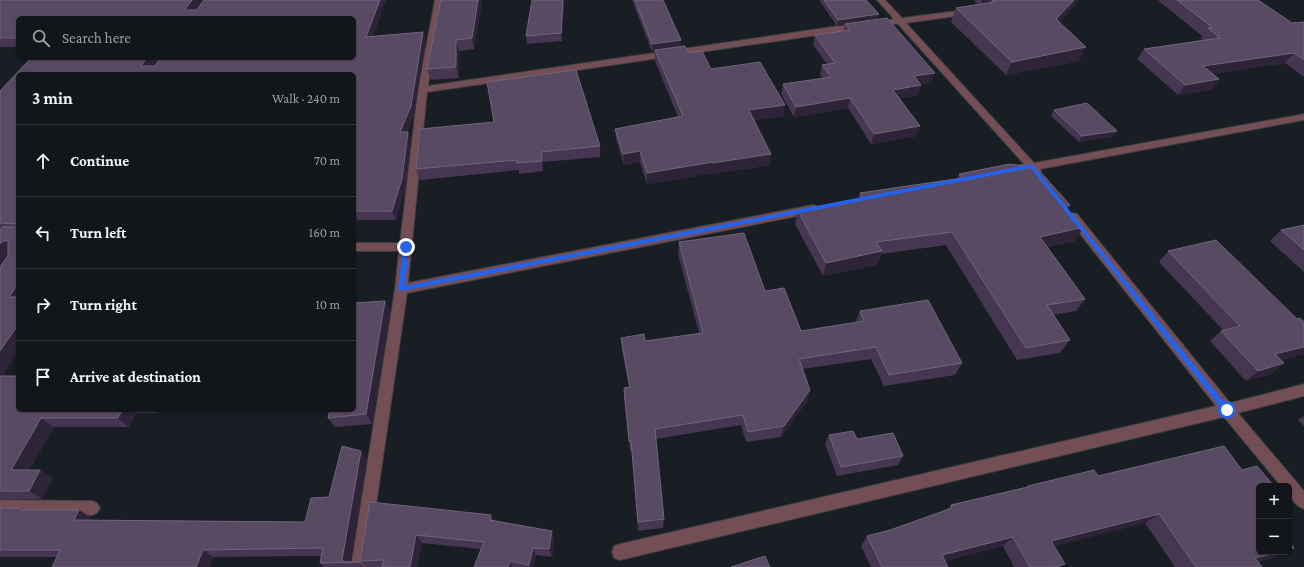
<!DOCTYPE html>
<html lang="en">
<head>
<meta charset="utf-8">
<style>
	:root { --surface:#12161a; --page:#1f2327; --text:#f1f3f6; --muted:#9c9fa2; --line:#313539 }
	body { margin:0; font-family:"Crimson Pro",serif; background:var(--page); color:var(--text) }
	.controls { position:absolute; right:12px; bottom:12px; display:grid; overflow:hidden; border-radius:6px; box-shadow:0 1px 3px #0004 }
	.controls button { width:36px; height:36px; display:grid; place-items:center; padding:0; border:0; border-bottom:1px solid var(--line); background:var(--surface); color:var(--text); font:20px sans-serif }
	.stop { position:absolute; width:12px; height:12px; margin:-9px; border:3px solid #2563eb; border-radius:50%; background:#fff }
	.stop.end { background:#2563eb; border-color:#fff; box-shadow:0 1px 4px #0008 }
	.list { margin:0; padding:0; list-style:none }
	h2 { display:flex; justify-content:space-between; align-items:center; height:52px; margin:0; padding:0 16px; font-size:17px }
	h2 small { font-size:13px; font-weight:400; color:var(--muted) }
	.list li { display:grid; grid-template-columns:26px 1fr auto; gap:12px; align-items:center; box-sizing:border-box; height:72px; padding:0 16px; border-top:1px solid var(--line) }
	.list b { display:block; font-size:15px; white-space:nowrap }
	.list em { font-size:13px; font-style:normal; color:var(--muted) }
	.icon { flex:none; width:22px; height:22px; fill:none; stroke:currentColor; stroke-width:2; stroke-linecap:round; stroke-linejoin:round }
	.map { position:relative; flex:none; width:1304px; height:567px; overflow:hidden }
	.search { position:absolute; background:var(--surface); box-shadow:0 1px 3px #0004; left:16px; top:16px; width:340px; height:44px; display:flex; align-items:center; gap:10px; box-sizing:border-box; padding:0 14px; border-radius:6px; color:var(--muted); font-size:15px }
	.panel { position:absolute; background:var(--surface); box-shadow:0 1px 3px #0004; left:16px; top:72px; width:340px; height:340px; border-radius:6px }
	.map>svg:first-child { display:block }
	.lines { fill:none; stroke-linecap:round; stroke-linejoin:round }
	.street-casing { stroke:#363c40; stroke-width:2 }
	.street { fill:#744e55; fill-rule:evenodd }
	.wall { fill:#473652 }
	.shaded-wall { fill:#2d2438 }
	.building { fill:#594a64; stroke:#70647a }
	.route { fill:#2563eb }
</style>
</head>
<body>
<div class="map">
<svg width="1304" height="567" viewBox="0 0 1304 567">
	<rect width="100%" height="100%" fill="#181e23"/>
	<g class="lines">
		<defs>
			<path id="street" d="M435,0H443L428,86L859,23L863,26L859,29L427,92L408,283L813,205L817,206L819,209L817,212L813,213L407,293L367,567H351L395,289L399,251H354V243H400L418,90Z
				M877,0H885L902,18L973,9L974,11L970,14L906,23L1034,163L1304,114V120L1040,169L1041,171L1040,174L1036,175L1030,171L1013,174L1009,173L1008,170L1009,167L1024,164L898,24H890L889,22L890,20L894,19Z
				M1073,213L1077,214L1230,403L1304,384V396L1238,413L1304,491V509C1294,505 1289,497 1289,486H1281L1224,417L620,560L614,558L612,552L614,546L620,544L1216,406L1069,220L1067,217L1069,214Z
				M0,500L92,501L97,503L100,508L97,513L92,515L0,514Z"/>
		</defs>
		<!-- street casing -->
		<use href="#street" class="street-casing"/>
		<!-- street -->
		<use href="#street" class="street"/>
	</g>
	<!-- wall -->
	<path class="wall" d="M0,0H203L196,10L204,0H386L373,36L423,32L426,41L414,115L407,132L411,141L405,188L396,220H358L354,231V74H18V352L2,376H18V410H160L158,413H136L129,427H54L29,470H40L53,478L42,499H0V91L31,58H159L153,66H155L160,58H354V18H18V47H0Z
		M441,0H482L474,49L459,51V78L431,80L427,69Z
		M532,0H564L562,41L527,44L526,36Z
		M632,0H663L681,40V46L689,53L711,69L784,116L754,120L770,165L712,174V173L647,184L640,162L624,165L616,139L615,129L678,117L655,61V52H652Z
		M819,0H866L879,14L878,19L931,83L920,84L921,85L918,95L900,98L917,136L871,144L848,108L794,117L781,94L783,84L823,78L820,75L822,65L827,64L813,45L815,35L843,31L845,25L837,26Z
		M974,0H1078L1076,4L1059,22L1079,61L1006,75L951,22L956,8L978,4Z
		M1159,0H1258L1292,23L1304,22V77L1285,63L1213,74L1219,79L1211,90L1178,95L1137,59L1144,49L1203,40L1201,39L1202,36L1159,1Z
		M1054,110L1113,137L1079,142L1051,116Z
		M420,129L600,146V157L543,162V171L519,174V170L420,180L416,169Z
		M959,174L1070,205L1068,210L1075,241L1047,247L1085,299L1076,311L1053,315L1070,340L1060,353L1017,360L946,245L881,254L877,265L823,276L795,224L798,211L858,199L860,193L957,179Z
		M1304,225V272L1270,241L1281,230Z
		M679,242L765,291L801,331L855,323L860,311L962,363L955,375L884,386L871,359L802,369L810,390L807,401L781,437L746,442L741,425L656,439L664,519L663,528L638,531L632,451H630L624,399V388L629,387L622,349L621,338L645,341L699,333L678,254Z
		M1168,251L1304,354L1281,360L1284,363L1271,374L1246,381L1210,341L1221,331L1223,330L1159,262Z
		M385,301L390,311L372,424L335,427L328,418Z
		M1304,416V426L1298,420Z
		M829,435L857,439L903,456L898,465L837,476L825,444Z
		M367,459L350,562H359L365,567H324L320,563L322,556L213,557L209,567H52L57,557H0V508H20L23,510L92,518L90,520L305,522Z
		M1242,470L1259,486V552L1276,557L1258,562L1262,567H1175L1145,523L1054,546L1065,564L1061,567H1014L1003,546L945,561L948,567H871L861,546L867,536L890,530L947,510L951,505L1026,487L1028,486L1098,476Z
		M370,502L493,520L554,539L552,557L536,555L533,567H474L481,549L422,543L417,567H366L360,561Z"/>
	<!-- shaded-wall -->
	<path class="shaded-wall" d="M192,0H203L191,17L186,10V8Z
		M380,0H386L369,46L366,37Z
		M478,0H482L474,49L472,38Z
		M563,0H564L562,41L561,33Z
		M982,0H991L990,4L980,6Z
		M1074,0H1078L1076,4L1050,33L1056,19Z
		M879,14L878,20L845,24V25L837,26L838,20Z
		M423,32L426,41L414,115L404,141L400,132Z
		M456,40L459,51V78L456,67Z
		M681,40V48L655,50V52H652V44Z
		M1086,47L1079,61L1006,75L1012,62Z
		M1294,53L1285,63L1196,77L1203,66Z
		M147,58H159L148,73L142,66V64Z
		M935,73L931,83L910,86L914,76Z
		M1219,79L1211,90L1178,95L1185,85Z
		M921,85L918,95L890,100L893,90Z
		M850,98L848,108L794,117L796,107Z
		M785,105L784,116L747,121L749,110Z
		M920,126L917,136L871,144L874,134Z
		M1117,131L1113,137L1079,142L1082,136Z
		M408,132L411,141L405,188L396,220L392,211Z
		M640,151V162L624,165L623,154Z
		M541,152L543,162V171L542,161Z
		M771,154L770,165L712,174L713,163Z
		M713,162L712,173L647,184V173Z
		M1070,205L1062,219L1065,207Z
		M354,211L358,220L354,231Z
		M1084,227L1075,241L1032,250L1040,237Z
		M8,240L18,250L0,269V244L2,242Z
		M882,251L877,265L823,276L826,263Z
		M18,284V306L9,297Z
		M385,301L390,311L372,424L366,414Z
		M18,325V352L0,380V351Z
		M1304,347V354L1263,365L1275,354Z
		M1284,363L1271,374L1246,381L1258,371Z
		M810,390L807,401L781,437L784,426Z
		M122,410H132L136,413L129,427L118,418Z
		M154,410H160L158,413Z
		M41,418L54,427L25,478L11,470Z
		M361,451L367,459L350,562H345L342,560Z
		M40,470L53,478L42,499L29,491Z
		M79,510L92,518L87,527L74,520Z
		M1159,514L1145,523L1040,550L1051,541Z
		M491,515L495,524L490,520Z
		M552,531L554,539L552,557L549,549Z
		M416,535L422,543L417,567H410Z
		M1013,537L1003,546L934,564L942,555Z
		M533,548L536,555L533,567H530L529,565Z
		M203,550L213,557L209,567H196Z
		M1280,552H1287L1276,557L1238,567L1255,558Z
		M510,561L512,567H508Z
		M1065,564L1061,567H1055Z"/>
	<!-- building -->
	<path class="building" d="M0,0H192L186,8V10H197L204,0H380L366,37L423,32L411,106L400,132H408L402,179L392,211H354V74H18V224L0,223V91L31,58H147L142,64V66H155L160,58H354V18H18V38H0Z
		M441,0H478L472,38L456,40V67L427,69L438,13Z
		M532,0H563L561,33L526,36Z
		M635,0H663L681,40L652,44Z
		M824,0H866L879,14L838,20Z
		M992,0H1074L1056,19L1086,47L1012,62L956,8L994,2Z
		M1177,0H1258L1292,23L1304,22V60L1294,53L1203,66L1219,79L1185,85L1144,49L1220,38L1208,28L1212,27Z
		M887,18L935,73L914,76L921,85L893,90L920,126L874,134L850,98L796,107L783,84L831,77L822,65L835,63L815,35L850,30L845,24Z
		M685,46L689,53L702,51L711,69L760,62L785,105L749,110L771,154L713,163V162L647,173L640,151L623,154L615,129L683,116L655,50Z
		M576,70L600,146L541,152L542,161L517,163V160L416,169L420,129L494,122L487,82Z
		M1087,103L1117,131L1082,136L1054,110Z
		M1010,164L1037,168L1070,205L1065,207L1084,227L1040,237L1085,299L1047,305L1070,340L1026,348L952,232L876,242L882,251L826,263L798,211L862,198L860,193L962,178L959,174Z
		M1304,225V250L1281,230Z
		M3,227H18V284L9,297H18V325L0,351V267L8,256V240L2,242L0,244V230Z
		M744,233L765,291L784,288L801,331L864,321L860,311L928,300L962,363L889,375L876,347L799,359L810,390L784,426L748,432L743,415L655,429L664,519L638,522L631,441H629L624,388L630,387L621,338L644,334L645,341L703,333L679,242Z
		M1216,240L1297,319L1300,318L1304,322V347L1275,354L1284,363L1258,371L1221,331L1240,326L1168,251Z
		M385,301L366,414L328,418L330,410H354V303Z
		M0,376H18V410H122L118,418H41L11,470H40L29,491H0Z
		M853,431L857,439L893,433L903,456L841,467L829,435Z
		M342,446L361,451L342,560L344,562H359L320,563L323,548L203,550L196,567H52L60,550H0V508H20L19,510H79L74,520L305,522L311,498L329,497Z
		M1224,446L1242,470L1257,466L1274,486H1259V552H1280L1255,558L1262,567H1196L1159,514L1051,541L1065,564L1055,567H1030L1013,537L942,555L948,567H882L867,536L890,530L952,508L951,505L1028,487V486L1094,470L1098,476Z
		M370,502L491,515L490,520L552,531L549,549L533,548L529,565L510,561L508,567H474L484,542L416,535L410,567H382L384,560L360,561Z
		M1289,541L1294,548L1289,550Z
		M765,556L770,567H731Z"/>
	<!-- route -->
	<path class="route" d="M1032,164L1229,408V412H1224L1031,168L402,291L398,289L403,247L406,245L409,247L405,286Z"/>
</svg>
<div class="controls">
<button>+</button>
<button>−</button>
</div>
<div class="stop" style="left:1227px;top:410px"></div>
<div class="stop end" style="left:406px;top:247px"></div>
<div class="search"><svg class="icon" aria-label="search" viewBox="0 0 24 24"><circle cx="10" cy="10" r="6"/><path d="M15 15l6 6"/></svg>Search here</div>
<section class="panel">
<h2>3 min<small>Walk · 240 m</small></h2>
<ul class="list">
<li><svg class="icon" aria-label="ahead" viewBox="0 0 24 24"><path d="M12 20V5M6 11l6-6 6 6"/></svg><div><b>Continue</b></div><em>70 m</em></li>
<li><svg class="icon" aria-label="left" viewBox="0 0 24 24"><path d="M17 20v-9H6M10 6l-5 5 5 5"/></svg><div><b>Turn left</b></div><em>160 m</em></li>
<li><svg class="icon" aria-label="right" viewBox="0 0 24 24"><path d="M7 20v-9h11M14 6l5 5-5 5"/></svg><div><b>Turn right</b></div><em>10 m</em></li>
<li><svg class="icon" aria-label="arrive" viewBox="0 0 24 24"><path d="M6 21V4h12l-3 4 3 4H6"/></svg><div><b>Arrive at destination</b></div></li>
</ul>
</section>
</div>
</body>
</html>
